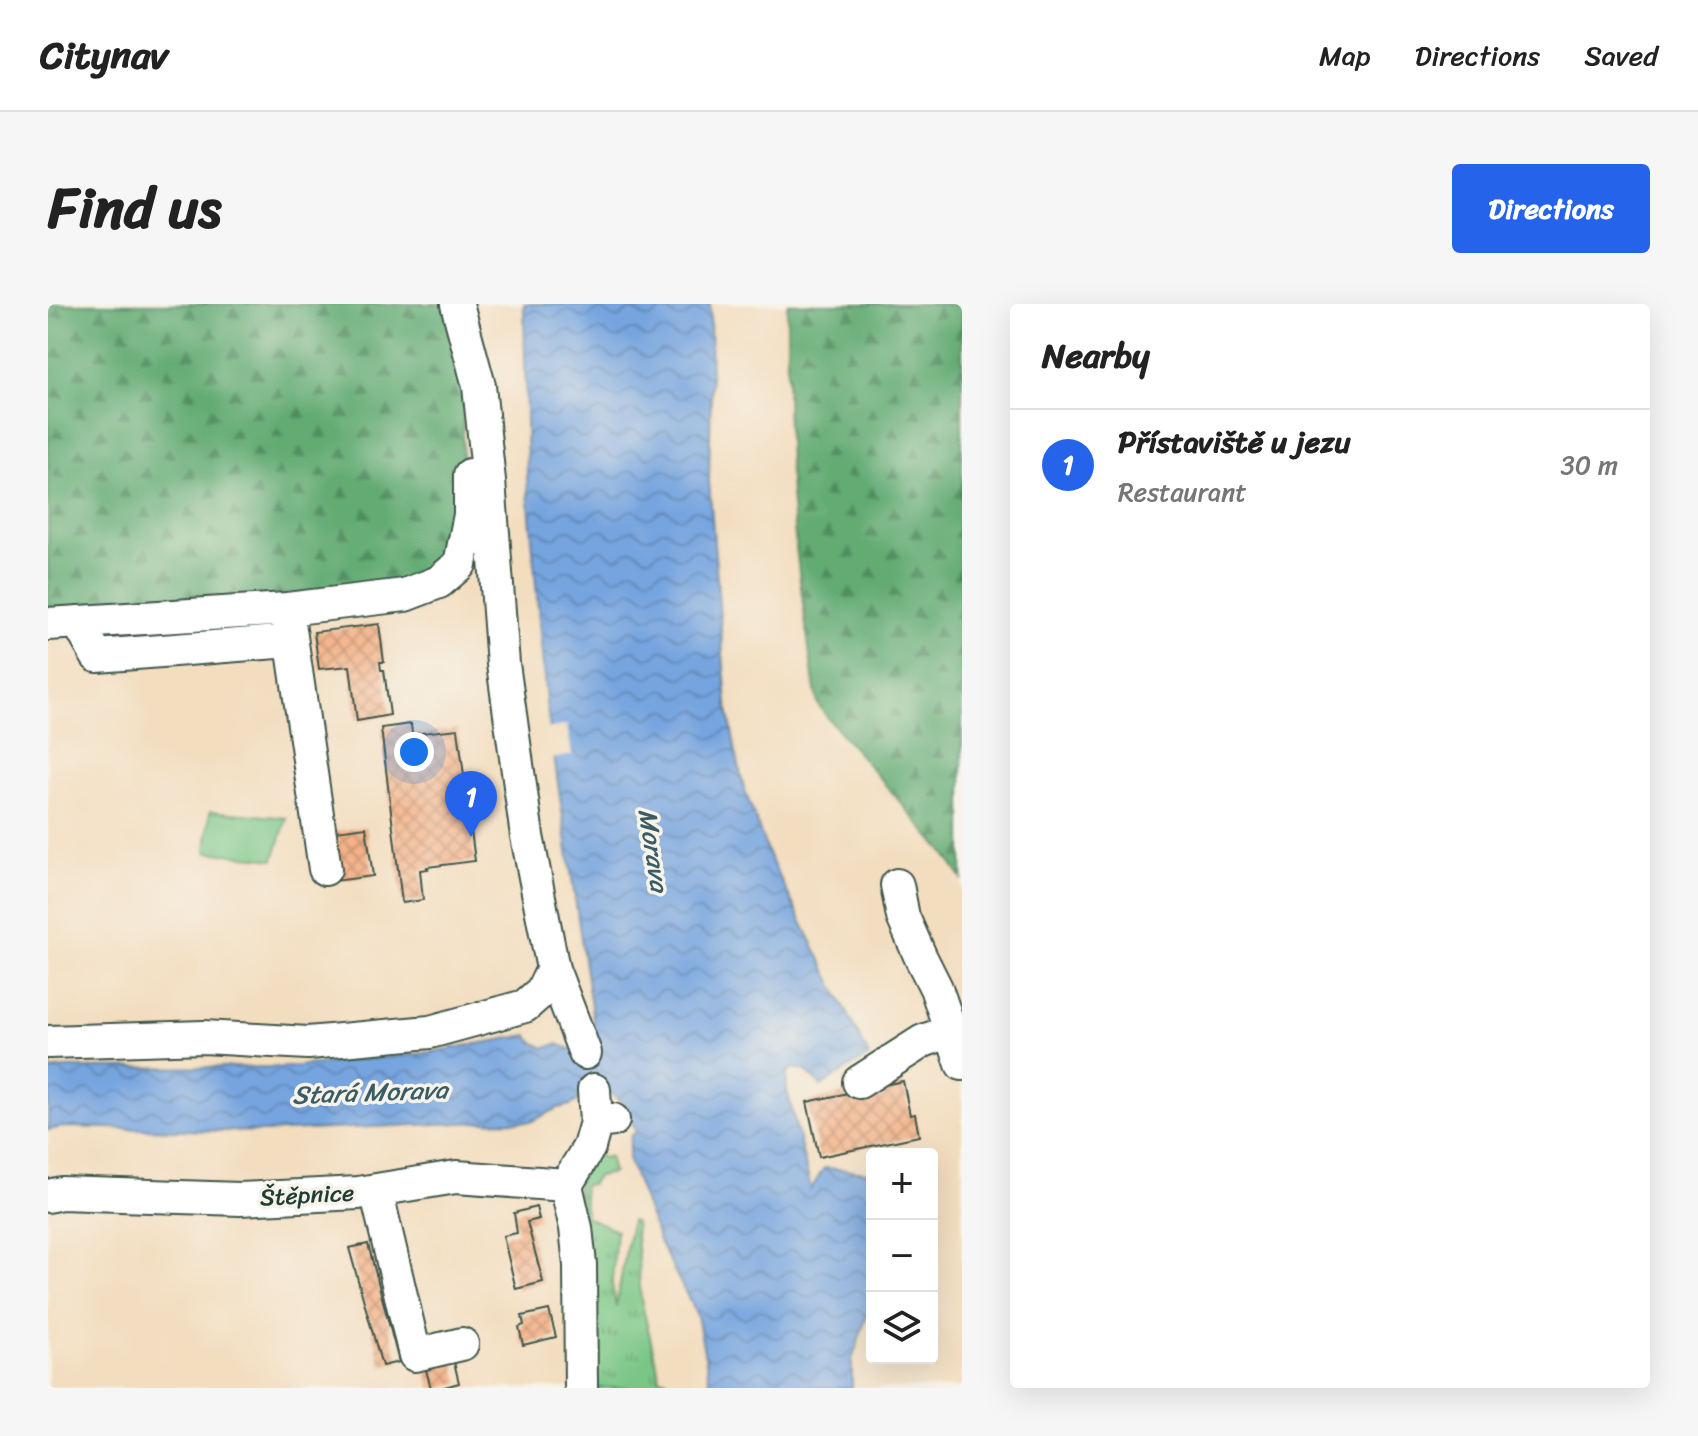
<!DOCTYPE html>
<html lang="en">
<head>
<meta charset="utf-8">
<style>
	:root { --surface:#fff; --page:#f6f6f6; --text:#222; --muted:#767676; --line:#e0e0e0; --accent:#2563eb }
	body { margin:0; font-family:Sriracha,sans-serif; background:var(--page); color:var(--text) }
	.controls { position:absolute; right:24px; bottom:24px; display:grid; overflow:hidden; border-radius:8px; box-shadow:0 8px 32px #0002 }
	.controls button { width:72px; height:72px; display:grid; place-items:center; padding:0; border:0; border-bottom:2px solid var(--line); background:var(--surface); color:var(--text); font:40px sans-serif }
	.you { position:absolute; left:366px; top:448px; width:28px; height:28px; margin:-20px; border:6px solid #fff; border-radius:50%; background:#1a73e8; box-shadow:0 0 0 12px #1a73e833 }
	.badge { display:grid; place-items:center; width:52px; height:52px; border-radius:50%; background:var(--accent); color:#fff; font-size:26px; font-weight:700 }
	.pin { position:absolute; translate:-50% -66px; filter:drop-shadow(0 2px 4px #0008) }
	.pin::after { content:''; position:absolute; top:42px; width:28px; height:24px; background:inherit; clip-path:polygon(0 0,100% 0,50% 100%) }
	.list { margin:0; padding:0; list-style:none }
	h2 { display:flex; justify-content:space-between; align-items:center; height:104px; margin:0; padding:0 32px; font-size:34px }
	h2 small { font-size:26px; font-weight:400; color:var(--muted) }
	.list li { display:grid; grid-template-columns:52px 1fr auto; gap:24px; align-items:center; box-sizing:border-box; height:112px; padding:0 32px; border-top:2px solid var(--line) }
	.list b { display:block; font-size:30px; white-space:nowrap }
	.list p { margin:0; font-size:26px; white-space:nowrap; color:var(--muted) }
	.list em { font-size:26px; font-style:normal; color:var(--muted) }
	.icon { flex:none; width:44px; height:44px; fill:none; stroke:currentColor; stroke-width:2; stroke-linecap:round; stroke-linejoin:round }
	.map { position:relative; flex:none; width:914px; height:1084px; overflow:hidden; border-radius:8px }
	header { display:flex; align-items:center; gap:48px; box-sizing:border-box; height:112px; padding:0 40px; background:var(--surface); border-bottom:2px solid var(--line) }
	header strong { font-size:38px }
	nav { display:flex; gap:44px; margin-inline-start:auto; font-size:28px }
	.intro { display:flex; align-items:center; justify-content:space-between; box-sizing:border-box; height:192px; padding:0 48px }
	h1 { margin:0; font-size:56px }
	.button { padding:20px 36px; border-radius:8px; background:var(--accent); color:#fff; font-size:28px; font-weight:700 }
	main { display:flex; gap:48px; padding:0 48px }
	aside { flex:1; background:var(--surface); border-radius:8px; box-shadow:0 8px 32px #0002 }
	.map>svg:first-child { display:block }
	.grass { fill:url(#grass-tufts); stroke:#4c825d; stroke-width:2 }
	.forest { fill:url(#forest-firs); stroke:#407454; stroke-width:2 }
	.garden { fill:#79c686; stroke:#4c825d; stroke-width:2 }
	.water { fill:url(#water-waves); stroke:#4a708a; stroke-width:2 }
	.pier { fill:#f3ddbf }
	.building { fill:url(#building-cross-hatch) }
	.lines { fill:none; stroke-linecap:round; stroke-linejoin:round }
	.minor-casing { stroke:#3f5549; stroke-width:36 }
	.minor { stroke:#fff; stroke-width:32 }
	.labels { text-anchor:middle; stroke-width:7; stroke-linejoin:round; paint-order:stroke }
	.street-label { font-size:24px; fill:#1f3d34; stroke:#f7f3e8 }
	.water-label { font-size:26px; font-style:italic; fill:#395c67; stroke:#f7f3e8 }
</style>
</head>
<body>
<header>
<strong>Citynav</strong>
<nav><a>Map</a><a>Directions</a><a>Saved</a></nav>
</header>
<div class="intro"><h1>Find us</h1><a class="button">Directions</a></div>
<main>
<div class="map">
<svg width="914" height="1084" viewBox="0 0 914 1084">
	<defs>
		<pattern id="grass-tufts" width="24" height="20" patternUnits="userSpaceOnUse" patternTransform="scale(2)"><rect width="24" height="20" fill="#79c686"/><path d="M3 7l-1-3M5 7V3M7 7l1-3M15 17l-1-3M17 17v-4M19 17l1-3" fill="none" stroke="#63a26e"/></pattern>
		<pattern id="forest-firs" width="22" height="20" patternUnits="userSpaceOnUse" patternTransform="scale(2)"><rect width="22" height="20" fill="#62ab73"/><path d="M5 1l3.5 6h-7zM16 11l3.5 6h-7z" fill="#508c5f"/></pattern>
		<pattern id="water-waves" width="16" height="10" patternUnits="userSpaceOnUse" patternTransform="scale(2)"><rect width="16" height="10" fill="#76a4df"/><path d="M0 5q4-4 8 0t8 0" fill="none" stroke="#6087b6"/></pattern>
		<pattern id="building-cross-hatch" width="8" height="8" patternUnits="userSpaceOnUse" patternTransform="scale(2)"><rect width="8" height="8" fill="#f4b085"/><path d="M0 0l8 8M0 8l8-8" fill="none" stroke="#c5906e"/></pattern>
	</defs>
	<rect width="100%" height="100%" fill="#f7f3e8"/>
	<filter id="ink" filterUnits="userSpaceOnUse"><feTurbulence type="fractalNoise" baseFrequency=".0125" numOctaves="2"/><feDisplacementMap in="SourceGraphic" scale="16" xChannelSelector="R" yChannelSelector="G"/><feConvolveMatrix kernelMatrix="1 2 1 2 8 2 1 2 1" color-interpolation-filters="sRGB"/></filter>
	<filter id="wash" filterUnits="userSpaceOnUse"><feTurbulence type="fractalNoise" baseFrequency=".006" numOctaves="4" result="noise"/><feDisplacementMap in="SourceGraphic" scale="32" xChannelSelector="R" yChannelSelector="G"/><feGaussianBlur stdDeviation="1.8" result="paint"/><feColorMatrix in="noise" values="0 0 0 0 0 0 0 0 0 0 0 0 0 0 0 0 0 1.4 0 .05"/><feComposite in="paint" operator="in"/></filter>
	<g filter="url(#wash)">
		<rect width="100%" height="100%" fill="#f3ddbf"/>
		<!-- grass -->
		<path class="grass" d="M544,850L556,854L561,852L565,869L550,872L543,880L535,881L538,913L568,926L564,980L568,1003L583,917L587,918L593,996L612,1074L620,1076L622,1084H538L529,880Z"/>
		<!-- forest -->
		<path class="forest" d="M0,0H402L422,65L415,111L413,224L404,248L385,266L336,281L0,312Z
			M739,0H914V575L896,549L778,412L770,400L766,381C756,308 745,234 741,160C738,107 739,54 739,0Z"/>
		<!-- garden -->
		<path class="garden" d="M162,507L239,514L226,555L158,548Z"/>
		<!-- water -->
		<path class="water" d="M476,0H662L663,91L661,177L679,399L689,454L696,484L721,552L821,752L773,782L758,767L745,764C737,771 738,776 739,786L763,885L776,864L824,868V997L804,1056V1084H663L649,1011L612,939L580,855L583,831L588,829L579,802L552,781L523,801L510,804L482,818L455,817L216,828L16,823L0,826V766L17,764L240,763L371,750L480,731L485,738L497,744L509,740L523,745L542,736L547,730L498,398L479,176Z"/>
		<!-- pier -->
		<path class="pier" d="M519,421L524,451L503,455L498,425Z"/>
		<g id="blocks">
			<!-- building -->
			<path class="building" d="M331,320L336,358H332L333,366H336L342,411L309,417L302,362L271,365L266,328Z
				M363,420L364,430L410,425L427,557L379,563L380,565L372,566L375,596L354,599L333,424Z
				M318,523L325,572L287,577L280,528Z
				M855,777L862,811L867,810L871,832L771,853L759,798Z
				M488,903L491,915L479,918L495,978L468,985L455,932L469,929L466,909Z
				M320,940L351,1058L334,1062L301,944Z
				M501,1006L508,1033L475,1041L471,1023L476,1021L474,1012Z
				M406,1058L411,1079L393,1084H383L378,1066Z"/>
		</g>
	</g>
	<g filter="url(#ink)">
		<use href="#blocks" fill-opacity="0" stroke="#3f5549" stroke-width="2"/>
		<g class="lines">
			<defs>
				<path id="minor" d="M409,0L431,82L441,177L455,360L479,532L505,665L537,749
					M239,305L357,291L391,278L412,260L422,211V171
					M30,318L49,352L243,337
					M0,320L239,305L277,565
					M849,581L855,613L873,654L888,684L914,760
					M0,738L156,733L260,739L382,728L477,702L494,687L505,665
					M811,778L875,737L903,727
					M546,786L548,818
					M328,886L367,1051L414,1040
					M0,892L13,889L192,895L310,889L408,873L518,881
					M533,1084L532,961L528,924L518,881L541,843L548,818L565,816"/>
			</defs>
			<!-- minor casing -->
			<use href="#minor" class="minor-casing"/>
			<!-- minor -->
			<use href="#minor" class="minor"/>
		</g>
	</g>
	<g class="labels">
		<!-- street labels -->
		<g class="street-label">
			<text transform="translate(259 891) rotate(-3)" y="8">Štěpnice</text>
		</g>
		<!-- water labels -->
		<g class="water-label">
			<text transform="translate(606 546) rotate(81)" y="9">Morava</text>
			<text transform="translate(322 788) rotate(-2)" y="9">Stará Morava</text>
		</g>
	</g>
</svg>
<div class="controls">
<button>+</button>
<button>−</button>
<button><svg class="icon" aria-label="layers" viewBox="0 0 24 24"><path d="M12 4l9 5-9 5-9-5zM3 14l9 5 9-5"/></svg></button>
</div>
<div class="you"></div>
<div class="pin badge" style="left:423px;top:533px">1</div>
</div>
<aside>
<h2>Nearby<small></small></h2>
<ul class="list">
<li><span class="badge">1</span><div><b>Přístaviště u jezu</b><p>Restaurant</p></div><em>30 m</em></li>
</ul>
</aside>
</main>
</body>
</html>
